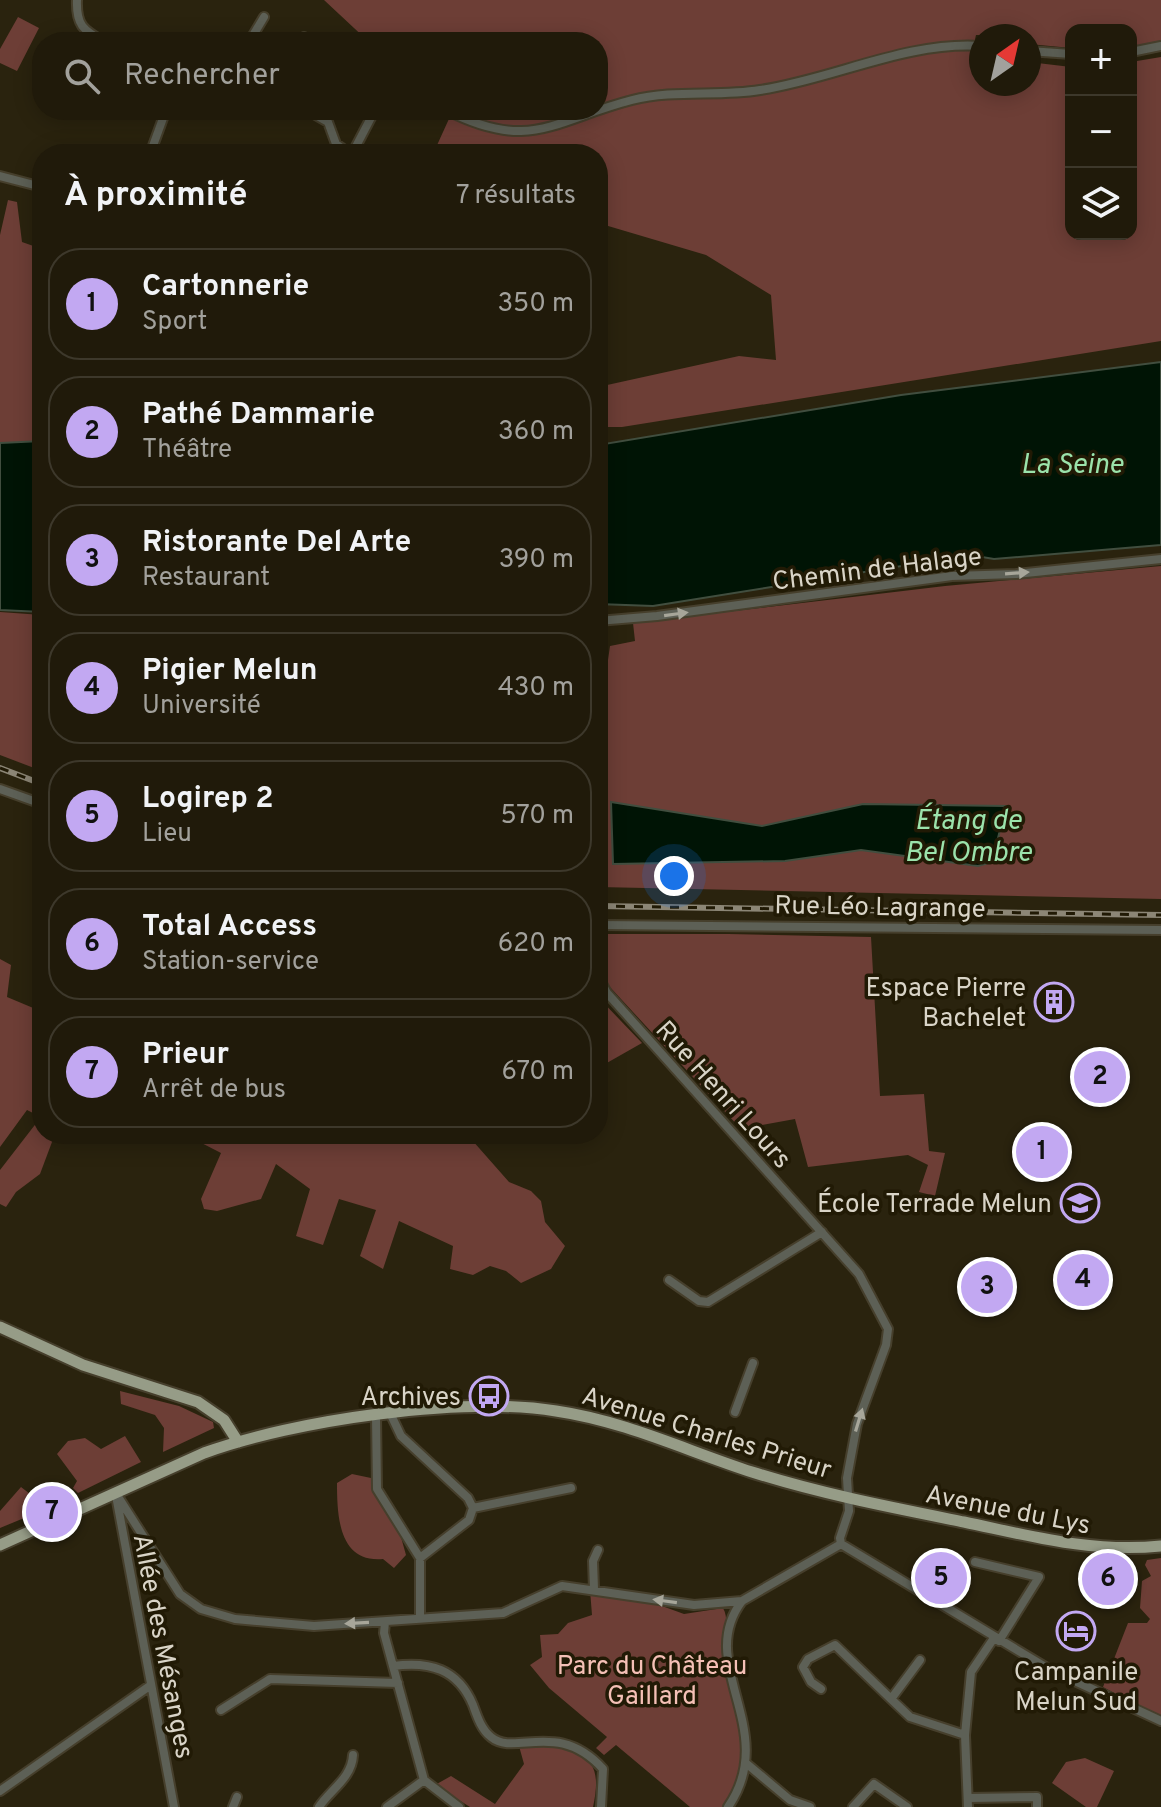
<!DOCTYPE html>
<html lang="fr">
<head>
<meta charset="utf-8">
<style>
	:root { --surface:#201a0a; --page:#2d2718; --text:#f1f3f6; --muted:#a2a19c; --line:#3d382b; --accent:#c2a8f2 }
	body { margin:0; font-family:Overpass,sans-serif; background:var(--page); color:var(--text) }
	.controls { position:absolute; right:24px; top:24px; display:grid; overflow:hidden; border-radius:16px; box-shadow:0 4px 20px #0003 }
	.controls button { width:72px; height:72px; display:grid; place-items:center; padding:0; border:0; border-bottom:2px solid var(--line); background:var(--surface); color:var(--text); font:40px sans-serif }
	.compass { position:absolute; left:969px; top:24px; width:72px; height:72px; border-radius:50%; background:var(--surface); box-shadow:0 4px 20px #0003; rotate:34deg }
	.you { position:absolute; left:674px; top:876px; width:28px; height:28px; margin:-20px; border:6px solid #fff; border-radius:50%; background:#1a73e8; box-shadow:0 0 0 12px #1a73e833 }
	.badge { display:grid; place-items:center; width:52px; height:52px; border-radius:50%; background:var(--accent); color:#111; font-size:26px; font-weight:700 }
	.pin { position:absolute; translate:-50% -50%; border:4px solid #fff; box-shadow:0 2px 8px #0006 }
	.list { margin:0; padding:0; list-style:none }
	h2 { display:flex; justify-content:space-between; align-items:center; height:104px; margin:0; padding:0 32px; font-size:34px }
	h2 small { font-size:26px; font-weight:400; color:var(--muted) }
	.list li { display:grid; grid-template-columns:52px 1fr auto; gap:24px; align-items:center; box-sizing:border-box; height:112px; margin:0 16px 16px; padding:0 16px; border:2px solid var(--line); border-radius:32px }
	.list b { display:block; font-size:30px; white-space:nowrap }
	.list p { margin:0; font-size:26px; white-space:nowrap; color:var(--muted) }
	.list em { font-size:26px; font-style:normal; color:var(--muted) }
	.icon { flex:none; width:44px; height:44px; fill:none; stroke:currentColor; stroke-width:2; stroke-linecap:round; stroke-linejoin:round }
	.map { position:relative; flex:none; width:1161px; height:1807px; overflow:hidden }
	.search { position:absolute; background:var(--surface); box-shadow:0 4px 20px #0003; left:32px; top:32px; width:576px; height:88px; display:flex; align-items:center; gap:20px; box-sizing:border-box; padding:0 28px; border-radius:32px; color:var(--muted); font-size:30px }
	.panel { position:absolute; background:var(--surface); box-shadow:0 4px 20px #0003; left:32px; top:144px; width:576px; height:1000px; border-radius:32px }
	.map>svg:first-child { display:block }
	.green { fill:#6d3e36; fill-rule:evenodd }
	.water { fill:#001405; stroke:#414e3f; stroke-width:2 }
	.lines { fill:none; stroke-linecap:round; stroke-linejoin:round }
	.minor-casing { stroke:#463f2c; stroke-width:12 }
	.major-casing { stroke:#463f2c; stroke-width:15 }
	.minor { stroke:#5d6056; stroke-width:8 }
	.major { stroke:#969c87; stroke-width:11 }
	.rail-casing { stroke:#8c8676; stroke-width:6 }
	.rail { stroke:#211a05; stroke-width:3; stroke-dasharray:9; stroke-linecap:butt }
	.oneway { fill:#a7a69a }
	.labels { text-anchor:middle; stroke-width:7; stroke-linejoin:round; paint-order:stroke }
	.street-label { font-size:26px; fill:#d9d4c7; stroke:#211a05 }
	.poi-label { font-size:26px; fill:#d9d4c7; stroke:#211a05; text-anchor:end }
	.park-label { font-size:26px; fill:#f5c0b6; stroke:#211a05 }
	.water-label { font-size:28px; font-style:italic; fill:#9be3ab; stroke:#211a05 }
</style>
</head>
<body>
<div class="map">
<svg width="1161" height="1807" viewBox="0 0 1161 1807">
	<rect width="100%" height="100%" fill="#2a230e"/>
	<!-- green -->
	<path class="green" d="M324,0H1161V48L1131,50V30H1071V48L1029,44V36L976,35L972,53L981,55V84H1029V62L1071,67V234H1131V62L1161,57V341L622,427H598V387L739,356L776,360L771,295L706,255L598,223V154H433L453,110H598V42H369Z
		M18,17L39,28L17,71L0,63V49Z
		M8,200L17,202L22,242L42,249V367L38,399L42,400V441L0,443V235Z
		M1161,566V899L598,887V667L608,660L610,646L635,641L633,623L945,586ZM612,802L978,866L861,850L785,861L614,864Z
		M0,612L42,615V771L0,755Z
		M728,934L871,937L880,1096L924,1094L929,1151L945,1153L935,1196L919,1192L928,1165L908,1155L808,1167L795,1119L741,1129L608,985L598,968L599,934Z
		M0,959L11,965L7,997L38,1010L42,1008V1134H55L40,1174L16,1192L6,1207L0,1204V1170L41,1117L27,1110L0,1147Z
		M598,997L642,1043L598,1068Z
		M184,1134H481L472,1140L509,1182L531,1191L541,1201L545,1222L565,1246L551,1269L521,1283L506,1271L490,1266L473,1275L450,1269L453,1246L399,1221L383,1269L360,1256L376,1210L339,1199L323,1245L296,1236L310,1189L276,1164L261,1199L217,1211L204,1209L201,1199L221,1153Z
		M120,1391L179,1406L213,1422L214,1428L163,1452L164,1428L155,1415L121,1404Z
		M125,1436L141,1462L78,1493L73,1488L77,1481L57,1454L68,1441L85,1438L101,1449Z
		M352,1474L371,1478L401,1537L406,1555L394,1568L383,1559C339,1563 337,1517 337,1483Z
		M21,1487L34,1497L60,1492L63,1497L39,1509L30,1506L29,1516L0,1528V1511Z
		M1161,1558V1718L1103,1687L1128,1623H1147L1150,1619L1140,1608L1142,1581L1151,1576L1145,1565L1147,1560Z
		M590,1590L640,1598L684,1614L723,1608C731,1622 722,1646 725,1663C732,1719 760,1754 723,1807H690L616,1745L604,1755L596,1748L607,1737L549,1688L530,1665L542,1657L540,1635L558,1634L568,1623L592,1615Z
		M541,1744C585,1752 604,1758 593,1807H470L435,1785L451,1776L495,1804L524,1764L519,1746Z
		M1085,1758L1114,1771L1097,1807H1086L1052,1783L1066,1762Z"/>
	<!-- water -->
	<path class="water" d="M1161,362V545L994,559L970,555L653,606L598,604V445L901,395Z
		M42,441V612L0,610V443Z
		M611,802L762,826L863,804L1006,806L992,862L978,866L861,850L785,861L613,864Z"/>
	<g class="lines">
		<defs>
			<path id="minor" d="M77,0C76,25 83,30 104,42
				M304,37L313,42
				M249,42L264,17
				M1029,51L1071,54
				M1131,52L1161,46
				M307,110L328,122L336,144L350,154
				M446,110C530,153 554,120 632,100C674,89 718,97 760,90C834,79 906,41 981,46
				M150,154L166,110
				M352,154L375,110
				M0,176L42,187
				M598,621L657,616L952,576L1016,574L1161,559
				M0,789L42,804
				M42,872V885
				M598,925L1161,930
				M598,976L607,993L859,1274L888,1329L886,1345L857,1424L847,1478L849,1511L840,1538L841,1544
				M669,1280L699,1301L708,1302L822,1232
				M735,1412L753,1363
				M391,1415L401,1436L468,1498L473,1508
				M376,1416L377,1489L420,1558
				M115,1492L180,1594L201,1609L235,1619L314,1626L503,1613L562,1586L694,1605L742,1601
				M117,1501L174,1807
				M473,1508L571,1488
				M841,1544L1047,1668L1161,1721
				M975,1562L1039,1577L999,1641
				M594,1589L593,1561L598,1550
				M420,1618V1558L469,1520L473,1508
				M385,1622L384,1633L424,1780L387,1807
				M920,1660L891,1699L910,1717L965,1735
				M393,1666C430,1661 458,1669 473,1705C477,1716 481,1729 491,1737C515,1757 558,1719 603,1769L601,1807
				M821,1689L811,1682L803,1667L808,1659L835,1645L891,1699
				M221,1710L270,1679L398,1683
				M747,1764L790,1800L810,1807
				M424,1780L459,1807
				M0,1791L151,1685
				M968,1798L1037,1797V1807
				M233,1807L237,1797
				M319,1807C330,1790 352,1778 353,1755
				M728,1807C781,1730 694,1664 742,1601L841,1544
				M853,1807L874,1784L907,1807
				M968,1807L965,1735L971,1672L994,1638"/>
			<path id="major" d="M0,1327L83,1365L198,1402L224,1420L238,1442
				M0,1545L204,1453C294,1420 462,1396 556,1411C625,1421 687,1451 752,1472C821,1494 894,1508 964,1522C1031,1536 1092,1553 1161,1546"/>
		</defs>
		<!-- minor casing -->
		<use href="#minor" class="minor-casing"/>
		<!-- major casing -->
		<use href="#major" class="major-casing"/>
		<!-- minor -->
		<use href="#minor" class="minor"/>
		<!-- major -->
		<use href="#major" class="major"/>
		<defs>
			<path id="rail" d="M0,768L42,784
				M598,906L1161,915"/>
		</defs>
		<!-- rail casing -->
		<use href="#rail" class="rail-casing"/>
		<!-- rail -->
		<use href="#rail" class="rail"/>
	</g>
	<!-- one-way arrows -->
	<defs><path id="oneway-solid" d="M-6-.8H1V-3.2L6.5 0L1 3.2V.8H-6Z" transform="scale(2)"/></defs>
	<g class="oneway">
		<use href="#oneway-solid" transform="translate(1017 573) rotate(-4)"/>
		<use href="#oneway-solid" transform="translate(676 614) rotate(-8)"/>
		<use href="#oneway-solid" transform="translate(859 1420) rotate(-73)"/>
		<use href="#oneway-solid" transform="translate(665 1601) rotate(-172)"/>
		<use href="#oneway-solid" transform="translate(357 1623) rotate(177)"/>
	</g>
	<!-- icons -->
	<defs>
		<symbol id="building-ring" viewBox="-11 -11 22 22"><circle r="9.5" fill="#211a05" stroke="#c2a8f2" stroke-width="1.5"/><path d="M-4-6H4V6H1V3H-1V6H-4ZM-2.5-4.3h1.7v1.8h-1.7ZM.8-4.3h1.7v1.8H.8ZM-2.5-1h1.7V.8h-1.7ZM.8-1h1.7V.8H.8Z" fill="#c2a8f2"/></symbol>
		<symbol id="school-ring" viewBox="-11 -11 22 22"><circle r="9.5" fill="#211a05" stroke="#c2a8f2" stroke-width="1.5"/><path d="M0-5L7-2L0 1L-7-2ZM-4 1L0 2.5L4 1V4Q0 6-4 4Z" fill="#c2a8f2"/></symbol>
		<symbol id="bus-ring" viewBox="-11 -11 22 22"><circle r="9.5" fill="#211a05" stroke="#c2a8f2" stroke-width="1.5"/><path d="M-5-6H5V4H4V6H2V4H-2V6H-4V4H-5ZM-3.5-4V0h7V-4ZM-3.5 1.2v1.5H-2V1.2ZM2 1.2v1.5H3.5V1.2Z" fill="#c2a8f2"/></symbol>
		<symbol id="hotel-ring" viewBox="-11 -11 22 22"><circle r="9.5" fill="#211a05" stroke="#c2a8f2" stroke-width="1.5"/><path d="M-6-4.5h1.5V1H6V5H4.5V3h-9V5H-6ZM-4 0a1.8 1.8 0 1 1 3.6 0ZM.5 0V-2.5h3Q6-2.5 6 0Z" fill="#c2a8f2"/></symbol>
	</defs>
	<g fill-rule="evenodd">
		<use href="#building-ring" x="1032" y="980" width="44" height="44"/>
		<use href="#school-ring" x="1058" y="1181" width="44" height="44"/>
		<use href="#bus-ring" x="467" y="1374" width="44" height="44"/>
		<use href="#hotel-ring" x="1054" y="1609" width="44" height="44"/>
	</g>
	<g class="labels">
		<!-- street labels -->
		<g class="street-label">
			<text transform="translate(877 568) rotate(-7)" y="9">Chemin de Halage</text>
			<text transform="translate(880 906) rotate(1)" y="9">Rue Léo Lagrange</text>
			<text transform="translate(724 1094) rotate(48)" y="9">Rue Henri Lours</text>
			<text transform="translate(707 1432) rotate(17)" y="9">Avenue Charles Prieur</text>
			<text transform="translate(1008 1509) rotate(11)" y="9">Avenue du Lys</text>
			<text transform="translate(164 1646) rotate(79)" y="9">Allée des Mésanges</text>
		</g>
		<!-- poi labels -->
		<g class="poi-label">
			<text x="1026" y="996">Espace Pierre<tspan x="1026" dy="30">Bachelet</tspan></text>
			<text x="1052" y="1212">École Terrade Melun</text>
			<text x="461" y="1405">Archives</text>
			<text x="1076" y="1680" text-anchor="middle">Campanile<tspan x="1076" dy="30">Melun Sud</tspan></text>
		</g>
		<!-- park labels -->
		<g class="park-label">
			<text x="652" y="1674">Parc du Château<tspan x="652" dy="30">Gaillard</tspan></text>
		</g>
		<!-- water labels -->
		<g class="water-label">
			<text x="1072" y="473">La Seine</text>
			<text x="968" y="829">Étang de<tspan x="968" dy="32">Bel Ombre</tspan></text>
		</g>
	</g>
</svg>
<div class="controls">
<button>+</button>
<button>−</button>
<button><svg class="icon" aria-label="layers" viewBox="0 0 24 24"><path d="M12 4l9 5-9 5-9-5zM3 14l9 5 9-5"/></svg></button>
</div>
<svg class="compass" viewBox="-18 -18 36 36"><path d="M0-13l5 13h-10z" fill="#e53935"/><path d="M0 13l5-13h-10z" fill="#a2a19c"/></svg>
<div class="you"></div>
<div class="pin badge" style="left:1042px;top:1152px">1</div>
<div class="pin badge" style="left:1100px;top:1077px">2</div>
<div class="pin badge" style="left:987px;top:1287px">3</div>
<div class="pin badge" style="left:1083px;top:1280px">4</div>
<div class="pin badge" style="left:941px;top:1578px">5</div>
<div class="pin badge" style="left:1108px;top:1579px">6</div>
<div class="pin badge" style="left:52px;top:1512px">7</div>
<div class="search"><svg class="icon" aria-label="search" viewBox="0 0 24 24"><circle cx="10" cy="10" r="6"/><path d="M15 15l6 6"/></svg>Rechercher</div>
<section class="panel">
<h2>À proximité<small>7 résultats</small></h2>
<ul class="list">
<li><span class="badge">1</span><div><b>Cartonnerie</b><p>Sport</p></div><em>350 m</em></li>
<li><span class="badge">2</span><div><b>Pathé Dammarie</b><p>Théâtre</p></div><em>360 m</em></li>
<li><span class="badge">3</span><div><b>Ristorante Del Arte</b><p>Restaurant</p></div><em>390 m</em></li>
<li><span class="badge">4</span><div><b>Pigier Melun</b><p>Université</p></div><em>430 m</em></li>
<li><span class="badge">5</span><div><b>Logirep 2</b><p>Lieu</p></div><em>570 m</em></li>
<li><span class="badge">6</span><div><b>Total Access</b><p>Station-service</p></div><em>620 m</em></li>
<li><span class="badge">7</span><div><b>Prieur</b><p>Arrêt de bus</p></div><em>670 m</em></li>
</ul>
</section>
</div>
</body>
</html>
